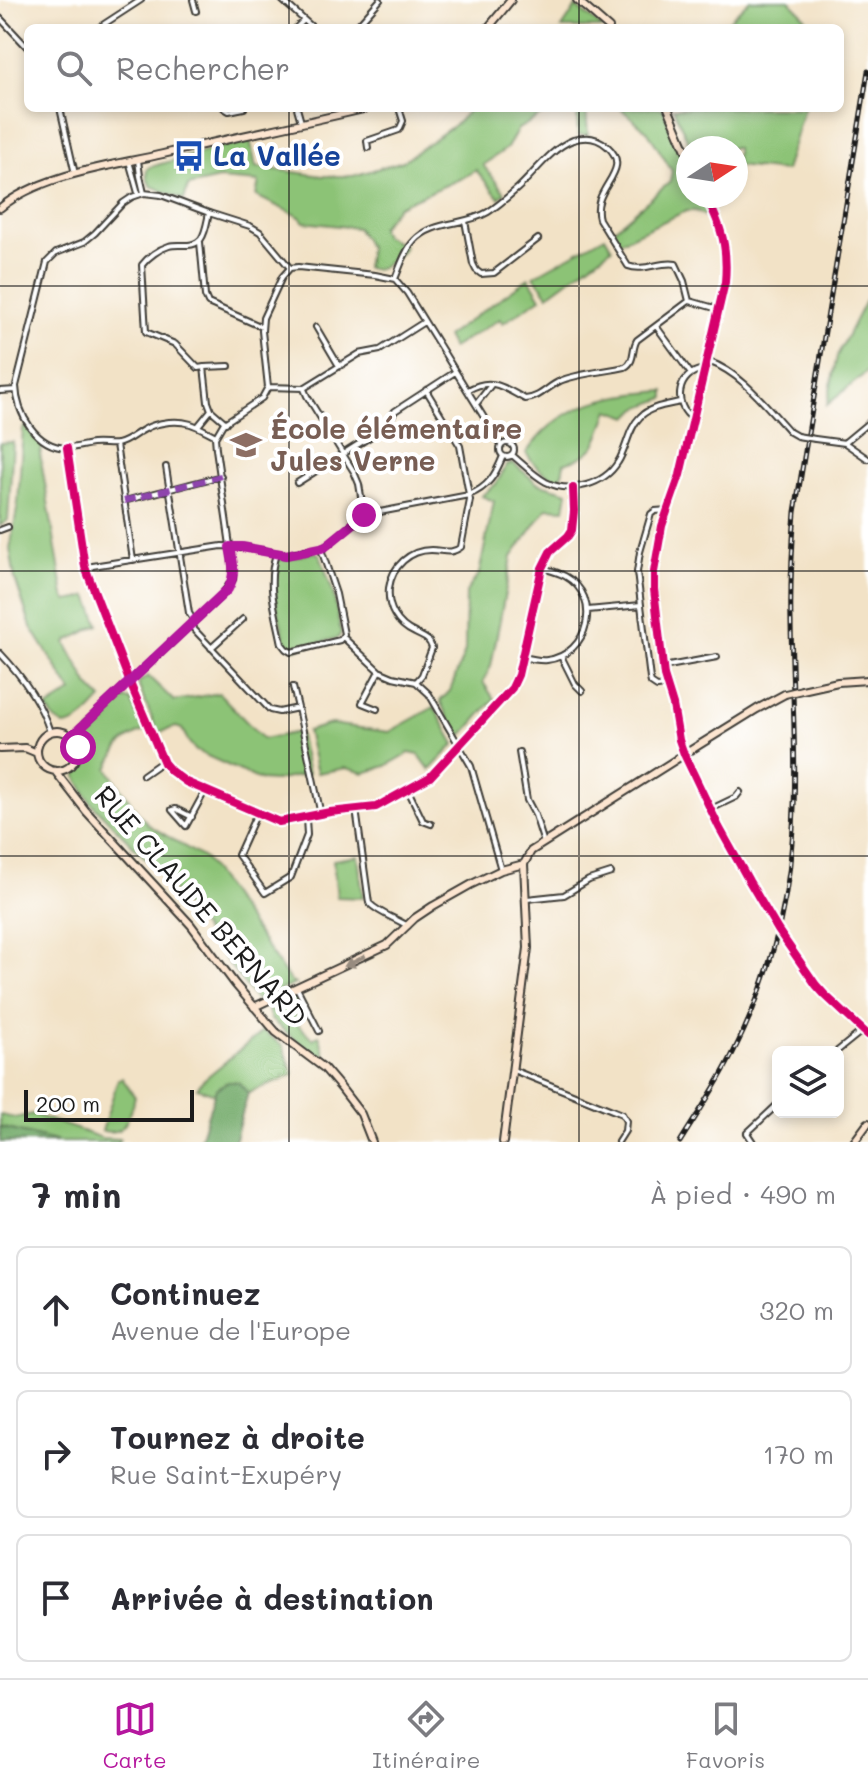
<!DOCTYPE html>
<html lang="fr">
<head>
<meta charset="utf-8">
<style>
	:root { --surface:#fff; --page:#f2f2f3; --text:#2b2b33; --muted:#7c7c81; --line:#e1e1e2; --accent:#b5179e }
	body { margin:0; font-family:Mali,sans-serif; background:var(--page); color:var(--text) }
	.controls { position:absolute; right:24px; bottom:24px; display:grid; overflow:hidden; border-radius:12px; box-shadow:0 4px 12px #0003 }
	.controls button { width:72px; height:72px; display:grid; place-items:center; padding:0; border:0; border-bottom:2px solid var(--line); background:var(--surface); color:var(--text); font:40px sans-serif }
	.compass { position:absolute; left:676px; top:136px; width:72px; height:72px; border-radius:50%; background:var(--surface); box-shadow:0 4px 12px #0003; rotate:78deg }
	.scale { position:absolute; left:24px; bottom:20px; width:170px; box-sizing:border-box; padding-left:8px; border:4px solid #1c1c1c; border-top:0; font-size:22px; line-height:28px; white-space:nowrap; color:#1c1c1c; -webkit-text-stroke:6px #fff; paint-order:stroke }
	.stop { position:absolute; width:24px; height:24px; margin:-18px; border:6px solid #b5179e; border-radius:50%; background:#fff }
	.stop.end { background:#b5179e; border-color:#fff; box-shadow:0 2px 8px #0008 }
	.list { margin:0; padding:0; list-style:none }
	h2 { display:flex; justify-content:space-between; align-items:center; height:104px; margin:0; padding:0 32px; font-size:34px }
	h2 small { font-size:26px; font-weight:400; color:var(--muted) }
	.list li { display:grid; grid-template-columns:52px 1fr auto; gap:24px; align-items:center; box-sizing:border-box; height:128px; margin:0 16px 16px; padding:0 16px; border:2px solid var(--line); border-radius:12px }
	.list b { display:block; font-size:30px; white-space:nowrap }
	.list p { margin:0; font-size:26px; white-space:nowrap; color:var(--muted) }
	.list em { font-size:26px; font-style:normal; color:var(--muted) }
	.icon { flex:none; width:44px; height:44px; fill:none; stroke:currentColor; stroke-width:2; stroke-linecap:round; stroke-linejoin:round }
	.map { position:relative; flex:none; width:868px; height:1142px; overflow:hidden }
	.search { position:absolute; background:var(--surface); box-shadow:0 4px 12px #0003; left:24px; right:24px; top:24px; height:88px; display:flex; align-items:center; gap:20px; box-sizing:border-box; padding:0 28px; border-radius:12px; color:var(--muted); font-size:30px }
	.sheet { height:536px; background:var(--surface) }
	nav { display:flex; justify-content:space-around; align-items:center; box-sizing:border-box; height:112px; border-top:2px solid var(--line); background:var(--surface); font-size:22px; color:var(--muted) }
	nav a { display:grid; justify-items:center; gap:4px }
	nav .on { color:var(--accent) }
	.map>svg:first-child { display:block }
	.green { fill:#8cc376; stroke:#547049; stroke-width:2 }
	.forest { fill:#71a967; stroke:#466242; stroke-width:2 }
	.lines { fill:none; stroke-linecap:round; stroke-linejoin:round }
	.street-casing { stroke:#3c3a36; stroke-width:8 }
	.secondary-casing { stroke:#3c3a36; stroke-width:10 }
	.street { stroke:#fff; stroke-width:4 }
	.secondary { stroke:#fce5d0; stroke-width:6 }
	.rail-casing { stroke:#1c1c1c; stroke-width:5 }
	.rail { stroke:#fff; stroke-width:2; stroke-dasharray:6; stroke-linecap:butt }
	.street-bridge-casing { stroke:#3c3a36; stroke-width:8; stroke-linecap:butt }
	.secondary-bridge-casing { stroke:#3c3a36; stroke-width:10; stroke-linecap:butt }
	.street-bridge { stroke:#fff; stroke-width:4 }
	.secondary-bridge { stroke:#fce5d0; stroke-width:6 }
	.quiet { stroke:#8e44ad; stroke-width:6; stroke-dasharray:12 6; stroke-linecap:butt }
	.cycleway-casing { stroke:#fff; stroke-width:13 }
	.cycleway { stroke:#d6006c; stroke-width:8 }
	.oneway { fill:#978b7f }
	.route { stroke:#b5179e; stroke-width:10 }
	.grid { fill:none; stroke:#1c1c1c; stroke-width:2; stroke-opacity:0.55 }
	.labels { text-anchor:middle; stroke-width:8; stroke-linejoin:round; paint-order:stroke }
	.transit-label { font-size:28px; font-weight:bold; fill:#164399; stroke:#fff; text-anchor:start }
	.education-label { font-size:28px; font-weight:bold; fill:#785e54; stroke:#fff; text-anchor:start }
	.street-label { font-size:28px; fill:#1c1c1c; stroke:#fff }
</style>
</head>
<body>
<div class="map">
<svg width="868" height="1142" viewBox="0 0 868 1142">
	<rect width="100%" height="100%" fill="#fff"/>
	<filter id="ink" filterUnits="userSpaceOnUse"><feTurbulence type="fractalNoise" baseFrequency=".0125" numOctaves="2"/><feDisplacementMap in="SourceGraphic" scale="16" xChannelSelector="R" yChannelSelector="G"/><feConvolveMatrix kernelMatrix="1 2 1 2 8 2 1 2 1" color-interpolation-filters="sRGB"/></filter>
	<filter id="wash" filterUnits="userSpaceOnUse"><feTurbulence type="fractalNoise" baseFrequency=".006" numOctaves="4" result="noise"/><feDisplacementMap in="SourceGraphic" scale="32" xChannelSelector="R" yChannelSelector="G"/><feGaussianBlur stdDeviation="1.8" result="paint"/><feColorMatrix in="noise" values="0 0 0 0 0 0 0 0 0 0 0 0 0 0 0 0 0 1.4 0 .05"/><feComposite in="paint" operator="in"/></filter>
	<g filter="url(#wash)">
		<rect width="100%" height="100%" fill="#f2e2c6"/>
		<!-- green -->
		<path class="green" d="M750,0H789L801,12L812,28H721Z
			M576,7L602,27L603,28H562Z
			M471,108H554L518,129L507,148L483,165L505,193L499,198L476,170L462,178L398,206L380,228L385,237L405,246L402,252L380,269L366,268L369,248L357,228L304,222L300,217L256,196L259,182L219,179L188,186L184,200L151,186C148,182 146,175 147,169L150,167L250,139L256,167L323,176H353L403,161L457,123Z
			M577,108H586L588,135H578Z
			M620,108H663L688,168V196H700L712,219L696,211H686L619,242L612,231L670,182L672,171L648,132Z
			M673,108H804L785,171L736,166V148H691Z
			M605,236L612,248L548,295L534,276Z
			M529,278L541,298L503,323L500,319L452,348L446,337Z
			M867,297L868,371L827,405L837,356Z
			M665,391V398L638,408L629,417L609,410C597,441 599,454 564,463L561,481C545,475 535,467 526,453C532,445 539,436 547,429C579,399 623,394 665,391Z
			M26,426L33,436L44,444L40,454L64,596L67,601L79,599L88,596L99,625C87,629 77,638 68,640L66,643L89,686L102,699C91,711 81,724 64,726L55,720L47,708L72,692L31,627L15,579L10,549L18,503L23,428Z
			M13,442L8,520L0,526V443Z
			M513,463L537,483L568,492L565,509L547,508L512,557L491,666L483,682L494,699L462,736L454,731L440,701L450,691L465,651L466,592L479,574L494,501L481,496L496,484L507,465Z
			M315,552L320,555L333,592L341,633L338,638L295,649L287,646L285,640C279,613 268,584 279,559H286Z
			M148,676L174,701L219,693L263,739L299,732L308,774L274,781L260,780L196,751L188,741L182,729L176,727L158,733L139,687V682Z
			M123,699L131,700L144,731C122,739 117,748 108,769L139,814L149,825L205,859L291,982L295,984L256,1000L160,873L91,803L77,778V771L85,758L83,746L84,738Z
			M434,707L455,744L430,770L419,755L409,753L386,766L364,773L346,768L317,773L307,731L331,724L389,732Z
			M358,856L363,898L337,897L333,860Z
			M293,994L299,998L295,1012L296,1023L313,1039L319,1035L326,1058L321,1060L271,1020L268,1011L274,1002Z
			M263,1031L283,1046L293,1075L248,1093L238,1082L216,1089L215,1094L197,1088L202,1081Z
			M122,1078L135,1097C128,1116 128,1136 102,1131L118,1079Z
			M32,1114L102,1138L120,1139L119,1142H59L0,1127V1115L15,1118Z"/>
		<!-- forest -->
		<path class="forest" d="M227,1082H238L248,1093L234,1142H199L216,1089Z
			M0,1127L59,1142H0Z"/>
	</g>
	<g filter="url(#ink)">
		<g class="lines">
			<defs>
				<path id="street" d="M193,0L196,11
					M282,0L313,28
					M0,18L28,48
					M98,28L141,0
					M296,28L304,20
					M355,28L380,0
					M60,108L75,174
					M224,108L229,111L244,108
					M297,108L301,122
					M368,148L367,141L399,130L403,121L399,108
					M138,160L140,176L144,193
					M129,161L138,193
					M209,213C207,221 206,232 201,239C193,249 179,243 169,246C159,249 148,257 142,265L146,332L175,344L198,368L204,367L208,402L211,410
					M465,221L473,264L476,270L481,274L494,273L538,239
					M200,242L205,296L208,303L262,327
					M290,268L298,267L375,275L395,279L407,293L501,445
					M395,279C400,267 405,250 414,241C433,220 465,226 488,212C498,206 508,197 517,189C535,173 550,149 573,140C585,136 597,137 607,146C635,171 590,187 599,219L628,266C644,272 660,261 676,264L684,281L689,301
					M690,301L718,309
					M656,326L691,374
					M316,327L339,366
					M708,361C743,374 765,405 790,432L797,436
					M204,367L229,366
					M268,387L304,388L359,354L380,350L424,322
					M304,389L307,396L354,472L359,484L364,515
					M468,390C492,376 504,388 525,399C540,398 547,387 560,381C574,374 608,371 625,367C636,361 631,349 637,340L689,301
					M0,391L16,390
					M477,403L491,385
					M211,410L226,423
					M693,419C672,405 677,373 704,369
					M198,426L211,410
					M216,436C198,427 189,420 169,422C161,423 151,425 145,429C136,433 128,442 117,444C110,445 100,443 92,444C84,445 75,448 67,448C36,447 17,414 16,386L47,262L56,253L84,242L95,233L123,203L132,197L144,193L161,195L209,213L250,226L260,232L290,268
					M216,436L223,424L262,398L268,387L262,331L263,318L282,277L290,268
					M815,439L845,443L868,459
					M845,442L868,423
					M500 450a7 7 0 1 1 14 0a7 7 0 1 1-14 0Z
					M116,444L133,560
					M67,448L85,567L130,683L164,763L171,771L186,782L279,822L330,812L376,807L430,777L512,688L518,675L542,568L550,552L568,536L572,530L574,511L573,488
					M512,455C523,464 533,475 546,482C570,494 604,485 618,462C627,448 628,429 640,417C649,407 667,405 680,402
					M166,467L189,613L194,621
					M297,483L384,428L395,411L455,372
					M124,501L221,476
					M0,530L8,527
					M276,554C266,585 276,613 282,644L286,649L291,652L340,640L344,634L336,594L321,549
					M86,567L222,546L242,547L286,555L321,548L326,546L364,515L469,495C488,487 495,476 503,456
					M588,610L641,605
					M190,625L270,710L279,712L298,708L321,815
					M343,637L379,671L393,677L416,682L429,694L471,766L501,870
					M211,648L243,619
					M0,653C21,675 41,703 50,732
					M561,656L575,684L582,691
					M523,657C531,659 539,661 547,660C589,655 603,597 565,576C558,572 549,570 542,568
					M663,667L717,657
					M416,682L422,675L432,648C429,638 424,638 415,633C397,625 387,608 389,588C392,566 410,550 431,550C443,550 451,555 461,547L470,500L460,446L426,390
					M667,686L657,687L651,683L650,679L637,572L640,552L651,514L655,511L668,510
					M293,687L298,708
					M377,709L362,703L379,671
					M72,736L222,595L233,579V566L216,449L215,437
					M519,752L527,800L535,815L544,843
					M684,755L719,827L778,930L825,995L868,1035
					M143,775L163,761
					M408,790L423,821L431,824
					M356,809L369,903C380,914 395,918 408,926
					M711,809L736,797L740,792
					M172,810L186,826L205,791
					M172,810L176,809L192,817
					M257,813L238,855L265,893L291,877L307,835L306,818
					M527,899L564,895L589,880L611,873
					M297,988L319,1031
					M836,1052L862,1031
					M513,1070L622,1114L626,1121L625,1131L618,1142
					M753,1142L747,1133L778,1104"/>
				<path id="secondary" d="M577,0L609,28
					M488,28L511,0
					M668,108L688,155
					M0,208C41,174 112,166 163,154C231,138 300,124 368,108
					M802,690L838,682L868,680
					M37 751a20 20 0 1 1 40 0a20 20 0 1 1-40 0Z
					M0,749L25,748L37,753
					M684,754L679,740L673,705L664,676L654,578L662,526L680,475L725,282C728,247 722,228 706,196
					M55,771L86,811L191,925L235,984L276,1032L324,1068L341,1088L361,1114L372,1142
					M254,1007L387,945L415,918L433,906L472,884L501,870L524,864L531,851L699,745L757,709L785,694
					M503,1142L528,948L524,864
					M854,1142L868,1123"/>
			</defs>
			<!-- street casing -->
			<use href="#street" class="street-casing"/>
			<!-- secondary casing -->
			<use href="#secondary" class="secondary-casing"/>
			<!-- street -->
			<use href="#street" class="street"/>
			<!-- secondary -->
			<use href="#secondary" class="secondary"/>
			<defs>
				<path id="rail" d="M680,1142C698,1113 718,1084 733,1053C766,988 787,914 792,842C798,769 792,696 791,622C790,586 792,549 795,512L868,71"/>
			</defs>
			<!-- rail casing -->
			<use href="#rail" class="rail-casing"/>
			<!-- rail -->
			<use href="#rail" class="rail"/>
			<defs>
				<path id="street-bridge" d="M797,436L815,439"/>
				<path id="secondary-bridge" d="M785,694L802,690"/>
			</defs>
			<!-- street-bridge casing -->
			<use href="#street-bridge" class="street-bridge-casing"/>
			<!-- secondary-bridge casing -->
			<use href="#secondary-bridge" class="secondary-bridge-casing"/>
			<!-- street-bridge -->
			<use href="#street-bridge" class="street-bridge"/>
			<!-- secondary-bridge -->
			<use href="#secondary-bridge" class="secondary-bridge"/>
			<!-- quiet -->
			<path class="quiet" d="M124,501L221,476"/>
			<defs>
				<path id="cycleway" d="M706,196C722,228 728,247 725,282L680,475L662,526L654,572V589L664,676L673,705L679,740L684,754L719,827L749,881L778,930L816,985L825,995L868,1035
					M67,448L85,567L130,683L164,763L171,771L186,782L279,822L330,812L376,807L430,777L512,688L518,675L542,568L550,552L568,536L572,530L574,511L573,488"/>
			</defs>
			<!-- cycleway casing -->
			<use href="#cycleway" class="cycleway-casing"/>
			<!-- cycleway -->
			<use href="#cycleway" class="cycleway"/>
		</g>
		<!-- one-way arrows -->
		<defs><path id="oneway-solid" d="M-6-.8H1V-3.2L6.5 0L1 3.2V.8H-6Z" transform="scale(2)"/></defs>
		<use class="oneway" href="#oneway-solid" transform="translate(355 961) rotate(154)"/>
	</g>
	<g class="lines" filter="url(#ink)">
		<!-- route -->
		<path class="route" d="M78,747L72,736L228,589C236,575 233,562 230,547H242L286,555L321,548L326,546L364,515"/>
	</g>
	<!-- grid -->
	<path class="grid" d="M289,0V28M579,0V28M289,108V1142M579,108V1142M0,286H868M0,571H868M0,856H868"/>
	<!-- icons -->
	<defs>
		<symbol id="bus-bare" viewBox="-9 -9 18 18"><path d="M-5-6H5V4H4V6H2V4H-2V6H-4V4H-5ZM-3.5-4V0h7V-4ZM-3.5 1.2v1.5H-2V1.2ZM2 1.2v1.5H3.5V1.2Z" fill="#1a4fb4" stroke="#fff" stroke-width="2.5" paint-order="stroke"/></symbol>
		<symbol id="school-bare" viewBox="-9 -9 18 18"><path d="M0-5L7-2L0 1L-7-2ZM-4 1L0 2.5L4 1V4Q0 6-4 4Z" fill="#8d6e63" stroke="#fff" stroke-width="2.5" paint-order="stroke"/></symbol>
	</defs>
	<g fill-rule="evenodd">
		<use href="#bus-bare" x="167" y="134" width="44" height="44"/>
		<use href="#school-bare" x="224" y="423" width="44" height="44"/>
	</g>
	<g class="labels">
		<!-- transit labels -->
		<g class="transit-label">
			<text x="213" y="166">La Vallée</text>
		</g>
		<!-- education labels -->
		<g class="education-label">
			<text x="270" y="439">École élémentaire<tspan x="270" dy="32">Jules Verne</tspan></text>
		</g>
		<!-- street labels -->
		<g class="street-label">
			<text transform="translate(201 906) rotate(49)" y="10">RUE CLAUDE BERNARD</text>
		</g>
	</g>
</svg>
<div class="controls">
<button><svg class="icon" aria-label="layers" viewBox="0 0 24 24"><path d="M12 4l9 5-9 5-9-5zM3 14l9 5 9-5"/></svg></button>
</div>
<svg class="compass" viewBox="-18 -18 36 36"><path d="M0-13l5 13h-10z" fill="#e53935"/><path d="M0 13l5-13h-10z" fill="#7c7c81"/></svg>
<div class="scale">200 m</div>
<div class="stop" style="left:78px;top:747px"></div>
<div class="stop end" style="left:364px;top:515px"></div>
<div class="search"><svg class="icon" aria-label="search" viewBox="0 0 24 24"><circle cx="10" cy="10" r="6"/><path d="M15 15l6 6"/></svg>Rechercher</div>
</div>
<section class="sheet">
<h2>7 min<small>À pied · 490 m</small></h2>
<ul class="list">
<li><svg class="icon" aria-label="ahead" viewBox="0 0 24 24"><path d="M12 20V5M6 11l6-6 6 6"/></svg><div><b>Continuez</b><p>Avenue de l'Europe</p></div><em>320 m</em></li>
<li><svg class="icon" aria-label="right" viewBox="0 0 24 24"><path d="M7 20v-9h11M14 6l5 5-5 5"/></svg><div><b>Tournez à droite</b><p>Rue Saint-Exupéry</p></div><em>170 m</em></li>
<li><svg class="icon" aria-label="arrive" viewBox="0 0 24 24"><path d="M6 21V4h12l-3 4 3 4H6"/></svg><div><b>Arrivée à destination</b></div></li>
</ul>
</section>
<nav>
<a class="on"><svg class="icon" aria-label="map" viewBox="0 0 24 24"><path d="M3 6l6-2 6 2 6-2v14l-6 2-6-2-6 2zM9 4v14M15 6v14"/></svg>Carte</a>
<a><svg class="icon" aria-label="directions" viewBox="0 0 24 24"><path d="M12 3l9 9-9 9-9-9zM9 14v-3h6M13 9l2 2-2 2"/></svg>Itinéraire</a>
<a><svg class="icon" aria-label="saved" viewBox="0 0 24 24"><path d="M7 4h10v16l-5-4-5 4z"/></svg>Favoris</a>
</nav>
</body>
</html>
